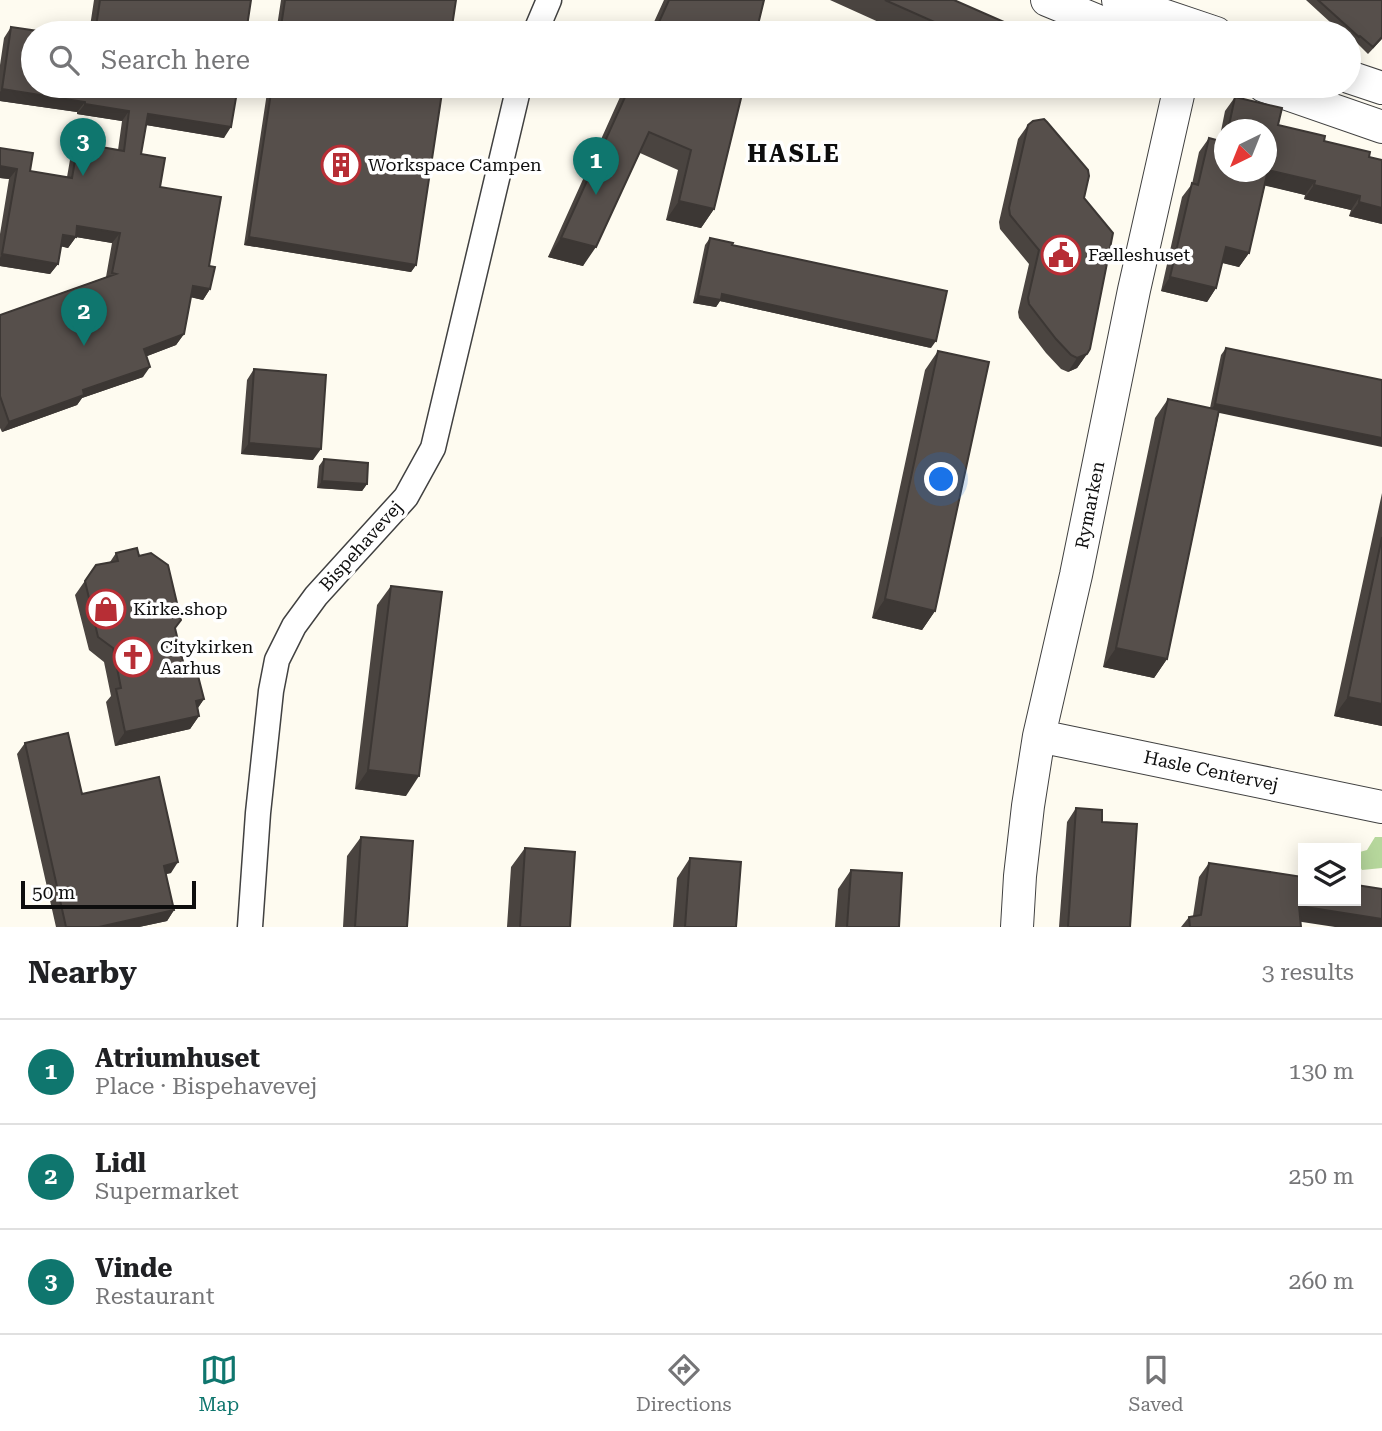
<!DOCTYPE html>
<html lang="en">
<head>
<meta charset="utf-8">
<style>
	:root { --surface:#fff; --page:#f6f6f6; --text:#202124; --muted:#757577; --line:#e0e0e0; --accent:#0f766e }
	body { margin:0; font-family:"Roboto Serif",serif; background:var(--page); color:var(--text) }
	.controls { position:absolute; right:21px; bottom:21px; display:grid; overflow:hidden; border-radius:0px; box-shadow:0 4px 18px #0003 }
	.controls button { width:63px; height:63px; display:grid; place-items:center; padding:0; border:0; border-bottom:2px solid var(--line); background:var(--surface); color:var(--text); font:35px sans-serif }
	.compass { position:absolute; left:1214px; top:119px; width:63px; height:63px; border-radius:50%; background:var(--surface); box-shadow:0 4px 18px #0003; rotate:223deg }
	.scale { position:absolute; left:21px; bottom:18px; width:175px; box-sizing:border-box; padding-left:7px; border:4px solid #0e0e0e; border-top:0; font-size:19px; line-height:24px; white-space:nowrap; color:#0e0e0e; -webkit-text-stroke:5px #fff; paint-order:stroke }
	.you { position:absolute; left:942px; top:480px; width:24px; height:24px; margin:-18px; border:5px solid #fff; border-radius:50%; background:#1a73e8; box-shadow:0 0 0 10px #1a73e833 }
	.badge { display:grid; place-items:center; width:46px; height:46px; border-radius:50%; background:var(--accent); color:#fff; font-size:23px; font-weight:700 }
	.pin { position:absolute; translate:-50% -58px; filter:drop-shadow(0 2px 4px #0008) }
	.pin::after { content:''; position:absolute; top:37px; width:24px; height:21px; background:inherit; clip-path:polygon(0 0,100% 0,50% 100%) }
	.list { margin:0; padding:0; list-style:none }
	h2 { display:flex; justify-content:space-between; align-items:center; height:91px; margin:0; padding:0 28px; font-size:30px }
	h2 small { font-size:23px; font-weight:400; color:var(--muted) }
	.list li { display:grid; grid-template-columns:46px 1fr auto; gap:21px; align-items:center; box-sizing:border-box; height:105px; padding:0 28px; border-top:2px solid var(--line) }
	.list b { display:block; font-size:26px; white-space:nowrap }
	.list p { margin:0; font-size:23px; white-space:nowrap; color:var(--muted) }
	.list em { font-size:23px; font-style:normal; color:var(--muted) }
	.icon { flex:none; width:38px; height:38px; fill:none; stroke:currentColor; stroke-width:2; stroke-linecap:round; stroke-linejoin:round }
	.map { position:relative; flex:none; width:1382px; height:927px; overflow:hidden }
	.search { position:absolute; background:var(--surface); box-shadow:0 4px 18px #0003; left:21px; right:21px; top:21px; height:77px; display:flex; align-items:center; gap:18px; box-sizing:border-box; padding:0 24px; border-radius:38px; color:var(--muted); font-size:26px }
	.sheet { height:406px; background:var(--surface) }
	nav { display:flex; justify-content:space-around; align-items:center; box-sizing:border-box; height:98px; border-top:2px solid var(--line); background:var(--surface); font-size:19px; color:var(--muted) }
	nav a { display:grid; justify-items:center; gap:4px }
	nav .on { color:var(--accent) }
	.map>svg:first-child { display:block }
	.forest { fill:#b6d79c }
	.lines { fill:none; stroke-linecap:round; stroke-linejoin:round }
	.minor-casing { stroke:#414141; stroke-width:27 }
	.tertiary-casing { stroke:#414141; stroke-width:34 }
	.minor { stroke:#fff; stroke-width:24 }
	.tertiary { stroke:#fff; stroke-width:32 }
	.wall { fill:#4a4440; fill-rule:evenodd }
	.shaded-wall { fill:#3c3734 }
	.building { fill:#564f4b; stroke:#3c3734; stroke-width:2 }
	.labels { text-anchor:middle; stroke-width:7; stroke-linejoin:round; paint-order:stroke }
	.poi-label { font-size:18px; fill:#0e0e0e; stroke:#fff; text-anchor:start }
	.street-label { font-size:18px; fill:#0e0e0e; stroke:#fff }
	.district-label { font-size:24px; font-weight:bold; letter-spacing:2px; fill:#0e0e0e; stroke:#fff }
</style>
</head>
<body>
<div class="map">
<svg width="1382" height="927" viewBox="0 0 1382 927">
	<rect width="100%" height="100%" fill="#fefbf0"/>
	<!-- forest -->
	<path class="forest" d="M1375,837H1382V868L1362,870L1356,860V853L1367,850Z"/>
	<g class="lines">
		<defs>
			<path id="minor" d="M535,33L549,0
				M250,927L258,813L271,691L277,660L294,626L316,596L406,497L433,448L519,86"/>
			<path id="tertiary" d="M1047,0L1127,33
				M1118,0L1216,33
				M1349,77L1382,88
				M1264,86L1382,127
				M1039,736L1382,807
				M1017,927L1020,876L1028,806L1039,736L1076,575L1134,290L1180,86"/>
		</defs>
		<!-- minor casing -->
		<use href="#minor" class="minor-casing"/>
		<!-- tertiary casing -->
		<use href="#tertiary" class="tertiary-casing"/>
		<!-- minor -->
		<use href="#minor" class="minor"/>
		<!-- tertiary -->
		<use href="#tertiary" class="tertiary"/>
	</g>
	<!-- wall -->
	<path class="wall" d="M94,0H251L246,33H89Z
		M281,0H456L451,33H276Z
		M664,0H764L756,33H649Z
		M830,0H954L1029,33H903Z
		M1306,0H1382V39L1368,54L1356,42L1354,44L1349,39V33H1342Z
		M11,27L238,86L224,138L146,125L141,154L209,266L210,289L203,300L191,297L184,334L176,345L147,356L143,377L82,398L77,405L2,432L0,428V315L106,277L112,243L76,237L68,248L61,246L58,264L50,274L0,266V234L9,179L0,178V148L30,171L67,177L71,154L78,143L118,150L122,121L77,114V112L0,101V65L4,38Z
		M268,86H443L416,265L411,272L244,245Z
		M625,86H744L714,209L701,228L666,220L678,170L640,153L583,266L548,257Z
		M1019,86H1056L1047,98Z
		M1235,97L1278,125L1369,157L1382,224L1349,216L1351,210L1304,199L1305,195L1265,185L1249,253L1239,267L1222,263L1216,288L1207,302L1161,291L1182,197L1192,184L1199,152L1209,138L1219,141L1225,111ZM1224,130H1266L1224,172Z
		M1028,125L1084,198L1087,354L1077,368L1068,372L1061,369L1046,353L1019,318L1018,312L1029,264L1000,229L999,222L1018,139Z
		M710,238L732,245L931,348L720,301L716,307L693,303L705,245Z
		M1226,348L1219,413L1167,659L1154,678L1103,667L1155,418L1168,399L1210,408L1221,355Z
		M938,351L935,611L922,630L872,618L925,370Z
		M254,369L313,460L241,454L247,380Z
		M324,459L367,484L362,491L317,488L319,466Z
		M1382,493V726L1334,716Z
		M116,553L139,556L175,628L186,674L204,699L198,708L199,716L190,729L115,746L106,702L111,696L104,662L89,650L75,595L96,565L110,562Z
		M391,586L406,796L355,789L377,605Z
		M25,743L171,873L166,874L174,910L167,921L139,927H56L17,754Z
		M1076,808L1102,822L1130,927H1059L1067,822Z
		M361,837L407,927H343L347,856Z
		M525,848L570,927H507L511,867Z
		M690,858L736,927H673L677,878Z
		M1209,863L1300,922L1301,927H1181L1189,917L1193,916L1199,877Z
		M851,870L899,927H835L838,889Z"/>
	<!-- shaded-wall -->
	<path class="shaded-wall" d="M2,89L85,102L77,112L0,101V92Z
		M85,104L129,111L122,121L77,114Z
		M148,114L231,127L224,138L140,124Z
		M0,166L17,169L9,179L0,178Z
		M1268,170L1315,181L1305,195L1258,184Z
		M1314,185L1360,196L1351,210L1304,199Z
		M679,201L714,209L701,228L666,220Z
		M1359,202L1382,208V224L1349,216Z
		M77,226L120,233L112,243L70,236Z
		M63,235L76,237L68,248L55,245Z
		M249,237L416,265L411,272L244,245Z
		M561,238L596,247L583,266L548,257Z
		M1226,247L1249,253L1239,267L1216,261Z
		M2,254L58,264L50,274L0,266V258Z
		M1170,277L1216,288L1207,302L1161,291Z
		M193,286L210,289L203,300L185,296Z
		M722,294L936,341L931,348L720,301L716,307L693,303L698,296Z
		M184,334L176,345L137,360L144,349Z
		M1087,354L1077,368L1068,372L1077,358Z
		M150,367L143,377L82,398L77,405L2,432L9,422L83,390Z
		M1215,404L1382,438V447L1210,411Z
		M249,443L321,449L313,460L241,454Z
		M322,481L367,484L362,491L317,488Z
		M885,599L935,611L922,630L872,618Z
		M1116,648L1167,659L1154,678L1103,667Z
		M1348,697L1382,704V726L1334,716Z
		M204,699L194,713L196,701Z
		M199,716L190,729L115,746L125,732Z
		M368,770L419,776L406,796L355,789Z
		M178,862L171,873L156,876L164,866Z
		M1299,906L1382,919V927H1335L1289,920Z
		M174,910L167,921L139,927H99Z"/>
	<!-- building -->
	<path class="building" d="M100,0H251L246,33H95Z
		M285,0H456L451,33H280Z
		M669,0H764L756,33H654Z
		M885,0H954L1029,33H959Z
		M1318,0H1382V37L1373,47L1360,36L1359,37Z
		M11,27L52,33H33V86H238L231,127L148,114L141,154L165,158L160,187L221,197L209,266L215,267L210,289L193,286L184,334L144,349L150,367L83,390L84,395L9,422L0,396V315L116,274L112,273L120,233L77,226L76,237L63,235L58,264L2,254L17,169L0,166V148L33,153L30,171L72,178L78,143L124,151L129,111L85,104V102L2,89Z
		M272,86H443L416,265L249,237Z
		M630,86H744L714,209L679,201L691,150L649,132L596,247L561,238Z
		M1235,97L1282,108L1278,125L1325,136L1324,141L1370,152L1369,157L1382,160V208L1359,202L1360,196L1314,185L1315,181L1268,170L1249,253L1226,247L1216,288L1170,277L1192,183L1198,185L1209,138L1224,142V172H1266V130H1228Z
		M1044,119L1047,122L1088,170L1089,176L1084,198L1113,233L1090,349L1087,354L1077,358L1071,355L1056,339L1029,304L1028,298L1039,250L1010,215L1009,208L1028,125L1033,121Z
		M710,238L733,243L732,245L947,291L936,341L722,294L721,300L698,296Z
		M1226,348L1382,380V438L1215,404Z
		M938,351L989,362L935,611L885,599Z
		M254,369L326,375L321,449L249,443Z
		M1168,399L1219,410L1167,659L1116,648Z
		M324,459L368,463L367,484L322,481Z
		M1382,537V704L1348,697Z
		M137,548L139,556L151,553L168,565L181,620L175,628L186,674L197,672L204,699L196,701L199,716L125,732L116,689L121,688L113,648L98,637L85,581L96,565L118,561L116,553Z
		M391,586L442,592L419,776L368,770Z
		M68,733L82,794L159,777L178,862L164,866L174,910L99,927H66L25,743Z
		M1076,808L1102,810V822L1137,824L1130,927H1068Z
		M361,837L413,841L407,927H355Z
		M525,848L575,852L570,927H520Z
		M690,858L741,862L736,927H685Z
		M1209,863L1303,877V901H1356V885L1382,889V919L1299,906L1301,927H1190L1189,917L1201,915Z
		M851,870L902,873L899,927H847Z"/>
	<!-- icons -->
	<defs>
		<symbol id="building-ring" viewBox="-11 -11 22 22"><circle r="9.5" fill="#fff" stroke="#b72e35" stroke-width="1.5"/><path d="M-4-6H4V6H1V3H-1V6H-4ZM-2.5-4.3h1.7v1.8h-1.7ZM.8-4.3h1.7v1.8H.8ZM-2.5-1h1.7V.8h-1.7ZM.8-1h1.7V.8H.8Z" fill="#b72e35"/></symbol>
		<symbol id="civic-ring" viewBox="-11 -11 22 22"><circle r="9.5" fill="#fff" stroke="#b72e35" stroke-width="1.5"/><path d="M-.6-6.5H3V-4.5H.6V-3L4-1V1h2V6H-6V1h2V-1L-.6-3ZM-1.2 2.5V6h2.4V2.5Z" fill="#b72e35"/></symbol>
		<symbol id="shop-ring" viewBox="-11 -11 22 22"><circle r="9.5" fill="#fff" stroke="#b72e35" stroke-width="1.5"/><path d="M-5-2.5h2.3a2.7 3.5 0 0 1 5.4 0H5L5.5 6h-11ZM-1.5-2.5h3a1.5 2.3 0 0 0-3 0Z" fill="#b72e35"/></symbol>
		<symbol id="church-ring" viewBox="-11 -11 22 22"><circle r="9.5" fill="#fff" stroke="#b72e35" stroke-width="1.5"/><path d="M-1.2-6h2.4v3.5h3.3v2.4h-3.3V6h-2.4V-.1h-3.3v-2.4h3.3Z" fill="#b72e35"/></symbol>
	</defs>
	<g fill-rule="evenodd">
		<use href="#building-ring" x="319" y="143" width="44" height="44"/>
		<use href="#civic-ring" x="1039" y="233" width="44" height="44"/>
		<use href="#shop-ring" x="84" y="587" width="44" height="44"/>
		<use href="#church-ring" x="111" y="635" width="44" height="44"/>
	</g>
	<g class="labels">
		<!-- poi labels -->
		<g class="poi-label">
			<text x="368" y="171">Workspace Campen</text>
			<text x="1088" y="261">Fælleshuset</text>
			<text x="133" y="615">Kirke.shop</text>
			<text x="160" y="653">Citykirken<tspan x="160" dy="21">Aarhus</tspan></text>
		</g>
		<!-- street labels -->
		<g class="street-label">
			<text transform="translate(1090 505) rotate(-79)" y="6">Rymarken</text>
			<text transform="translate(361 546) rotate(-48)" y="6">Bispehavevej</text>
			<text transform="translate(1211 771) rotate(12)" y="6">Hasle Centervej</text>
		</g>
		<!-- district labels -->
		<g class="district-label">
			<text x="794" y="162">HASLE</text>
		</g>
	</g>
</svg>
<div class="controls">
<button><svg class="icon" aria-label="layers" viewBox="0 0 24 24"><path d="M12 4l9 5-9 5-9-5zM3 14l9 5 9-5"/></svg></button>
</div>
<svg class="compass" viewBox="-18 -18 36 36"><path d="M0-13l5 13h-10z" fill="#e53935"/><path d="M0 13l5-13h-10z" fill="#757577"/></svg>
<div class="scale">50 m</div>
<div class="you"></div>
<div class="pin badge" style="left:596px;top:195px">1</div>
<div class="pin badge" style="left:84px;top:346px">2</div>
<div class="pin badge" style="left:83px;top:176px">3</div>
<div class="search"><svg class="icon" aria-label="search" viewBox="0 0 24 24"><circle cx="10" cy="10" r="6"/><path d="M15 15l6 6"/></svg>Search here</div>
</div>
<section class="sheet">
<h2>Nearby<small>3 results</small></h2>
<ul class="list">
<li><span class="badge">1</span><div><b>Atriumhuset</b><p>Place · Bispehavevej</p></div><em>130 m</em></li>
<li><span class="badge">2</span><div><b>Lidl</b><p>Supermarket</p></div><em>250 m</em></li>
<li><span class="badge">3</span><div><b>Vinde</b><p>Restaurant</p></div><em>260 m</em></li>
</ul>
</section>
<nav>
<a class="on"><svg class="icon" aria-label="map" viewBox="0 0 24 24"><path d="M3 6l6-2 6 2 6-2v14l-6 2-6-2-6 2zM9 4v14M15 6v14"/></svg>Map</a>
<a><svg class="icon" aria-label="directions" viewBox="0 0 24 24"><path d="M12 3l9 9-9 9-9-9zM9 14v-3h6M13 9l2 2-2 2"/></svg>Directions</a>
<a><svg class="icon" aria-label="saved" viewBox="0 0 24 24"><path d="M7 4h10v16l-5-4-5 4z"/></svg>Saved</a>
</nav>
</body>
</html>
